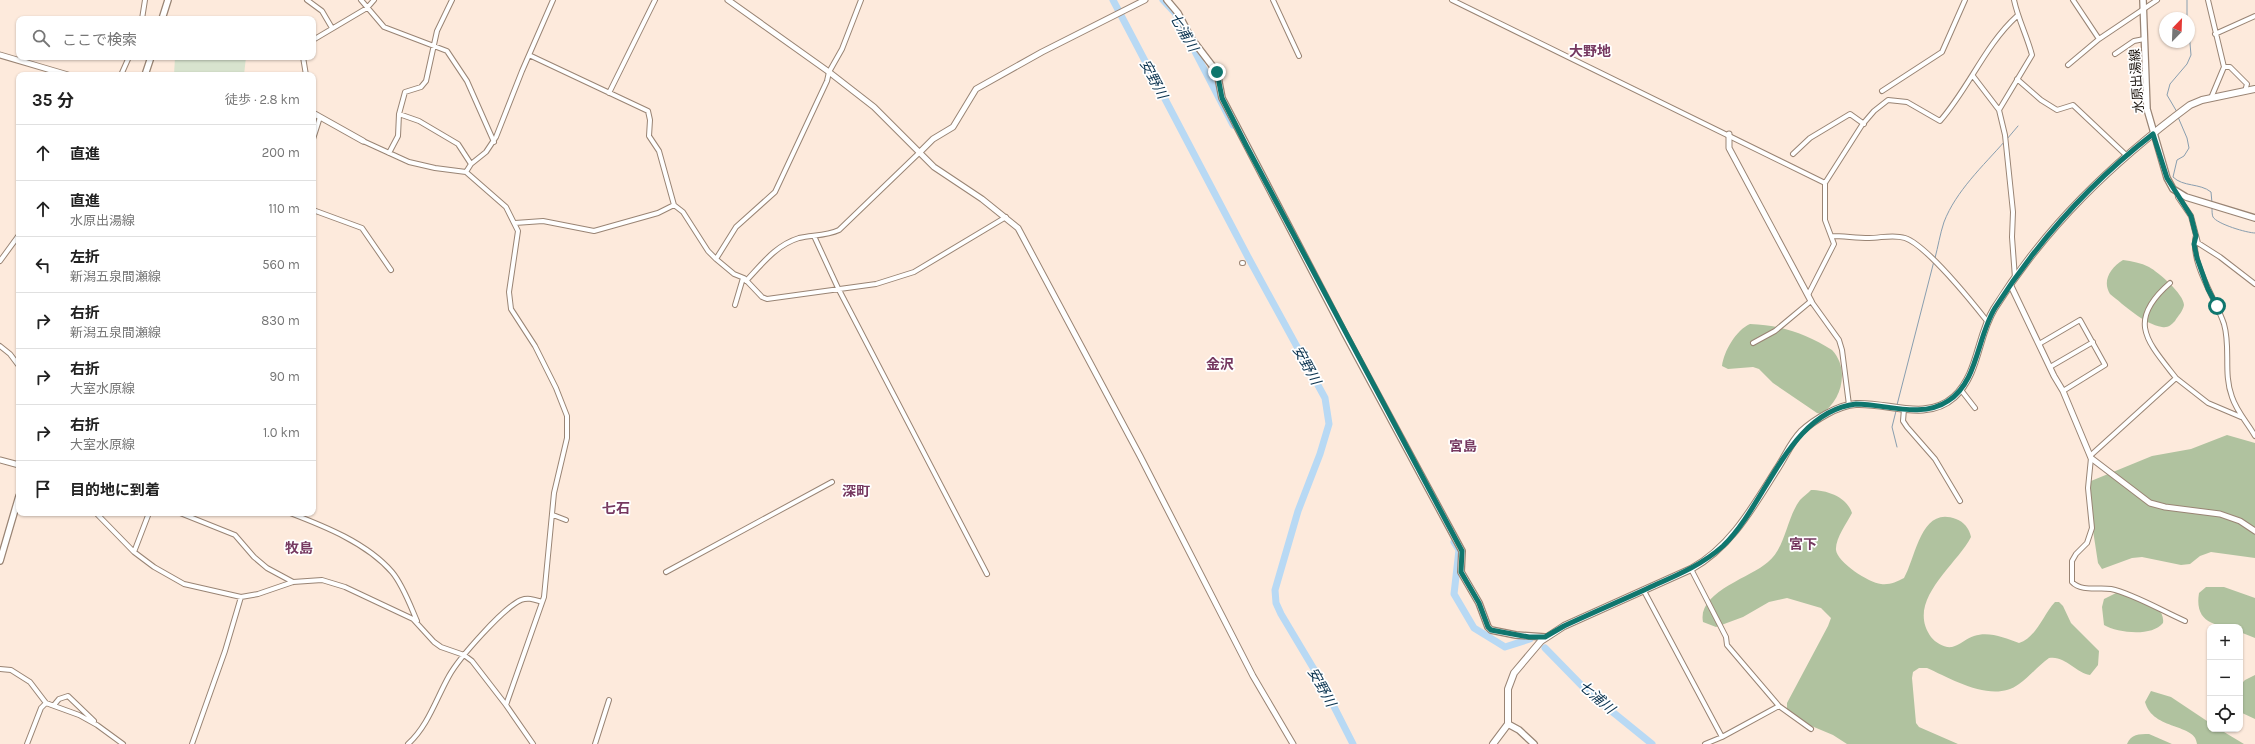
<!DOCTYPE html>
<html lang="ja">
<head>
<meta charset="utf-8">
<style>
	:root { --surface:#fff; --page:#f6f6f6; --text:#222; --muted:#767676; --line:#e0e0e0 }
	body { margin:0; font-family:Karla,"Noto Sans JP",sans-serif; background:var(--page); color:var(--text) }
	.controls { position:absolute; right:12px; bottom:12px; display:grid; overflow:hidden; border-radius:8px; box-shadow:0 1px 3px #0004 }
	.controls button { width:36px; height:36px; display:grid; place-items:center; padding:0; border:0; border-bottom:1px solid var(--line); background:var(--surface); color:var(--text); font:20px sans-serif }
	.compass { position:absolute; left:2159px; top:12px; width:36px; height:36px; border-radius:50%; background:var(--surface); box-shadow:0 1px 3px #0004; rotate:23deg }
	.stop { position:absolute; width:12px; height:12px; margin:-9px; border:3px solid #0f766e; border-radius:50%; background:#fff }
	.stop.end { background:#0f766e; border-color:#fff; box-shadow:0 1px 4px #0008 }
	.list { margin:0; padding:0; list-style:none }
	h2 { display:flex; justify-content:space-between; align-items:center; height:52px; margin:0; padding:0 16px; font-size:17px }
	h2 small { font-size:13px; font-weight:400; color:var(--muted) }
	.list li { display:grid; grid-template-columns:26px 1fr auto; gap:12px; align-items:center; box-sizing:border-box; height:56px; padding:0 16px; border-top:1px solid var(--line) }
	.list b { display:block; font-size:15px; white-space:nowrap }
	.list p { margin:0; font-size:13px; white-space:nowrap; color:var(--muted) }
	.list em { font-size:13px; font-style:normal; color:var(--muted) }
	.icon { flex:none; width:22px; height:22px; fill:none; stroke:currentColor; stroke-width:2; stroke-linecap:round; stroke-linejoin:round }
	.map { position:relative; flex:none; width:2255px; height:744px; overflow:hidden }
	.search { position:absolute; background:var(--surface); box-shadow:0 1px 3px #0004; left:16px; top:16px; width:300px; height:44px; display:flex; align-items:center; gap:10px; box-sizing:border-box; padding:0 14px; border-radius:8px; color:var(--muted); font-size:15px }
	.panel { position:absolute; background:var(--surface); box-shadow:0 1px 3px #0004; left:16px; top:72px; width:300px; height:444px; border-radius:8px }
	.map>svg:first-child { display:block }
	.green { fill:#d8e3ce }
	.forest { fill:#b0c29f }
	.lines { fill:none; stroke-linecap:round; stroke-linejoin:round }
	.stream { stroke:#899eaf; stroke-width:1 }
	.river { stroke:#b8d9f4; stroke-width:7 }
	.minor-casing { stroke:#998474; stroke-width:6 }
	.tertiary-casing { stroke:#998474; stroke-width:7 }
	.secondary-casing { stroke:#998474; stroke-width:8 }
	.primary-casing { stroke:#998474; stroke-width:8 }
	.minor { stroke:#fff; stroke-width:4 }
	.tertiary { stroke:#fff; stroke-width:5 }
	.secondary { stroke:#fff; stroke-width:5.5 }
	.primary { stroke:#fff; stroke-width:6 }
	.route { stroke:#0f766e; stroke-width:5 }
	.labels { text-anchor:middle; stroke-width:3.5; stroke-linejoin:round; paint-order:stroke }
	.street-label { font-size:13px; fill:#1c150f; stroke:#fff }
	.water-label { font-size:14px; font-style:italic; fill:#0d3551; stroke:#fff }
	.neighbourhood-label { font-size:14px; font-weight:bold; fill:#753860; stroke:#fff }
</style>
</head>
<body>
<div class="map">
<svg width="2255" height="744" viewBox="0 0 2255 744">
	<rect width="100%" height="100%" fill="#fdeadc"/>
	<!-- green -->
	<path class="green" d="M175,57H246L244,75H174Z"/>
	<!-- forest -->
	<path class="forest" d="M2123,260C2132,261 2141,263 2149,267C2158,272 2184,294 2184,305C2183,311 2178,316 2175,321C2171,325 2168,328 2162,327C2144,324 2124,305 2110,294C2102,281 2110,268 2123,260Z
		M1750,324C1781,325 1806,334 1832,350C1850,369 1842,401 1821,414L1817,413L1773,383L1759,369L1753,367L1728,369L1722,366C1724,351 1736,330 1750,324Z
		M2227,435L2255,443V558L2211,552L2200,556L2190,564L2181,565L2142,557L2132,558L2102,569L2098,563L2087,491L2091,481L2152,456L2191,449Z
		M1811,490C1827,490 1847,497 1852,513C1847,523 1835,539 1836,550C1837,562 1869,583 1881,584C1890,585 1896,582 1904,578C1916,557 1921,505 1956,519C1964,522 1969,528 1971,537C1956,566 1905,601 1931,637C1936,643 1944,648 1952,647C1960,645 1967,638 1974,636C1989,631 2005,638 2019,643C2036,638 2043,615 2055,602H2059L2063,606L2071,623L2099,651L2098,665L2090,675C2076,673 2065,655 2049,658C2038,666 2030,676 2019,684C1993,704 1952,679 1927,668H1919L1913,672L1912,678L1916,723L1919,727L1958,744H1847L1833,735L1790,717L1787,710V703L1828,626L1831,618L1821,608L1787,598L1769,602L1743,617L1716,627L1703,622C1697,592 1750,578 1768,562C1786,547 1786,519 1800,500C1803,497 1808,493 1811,490Z
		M2206,587H2224L2255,598V638L2240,632V627C2216,627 2194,623 2199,593Z
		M2118,592C2132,593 2166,603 2163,623C2152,637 2118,633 2104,625L2102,607L2104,599Z
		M2255,675V719L2240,712V685L2245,680Z
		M2151,691L2171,697L2210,723V729H2219L2244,744H2197C2196,723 2153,731 2145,702Z
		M2149,734L2172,744H2127C2131,734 2139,734 2149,734Z"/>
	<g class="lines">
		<!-- stream -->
		<path class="stream" d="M2187,0V18
			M2177,112L2167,95L2170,84L2187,64L2191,55L2189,32
			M2178,117L2187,138L2189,148L2184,156L2177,160L2173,177C2183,187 2200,183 2211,192L2212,203
			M2007,139L2018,126
			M2212,208C2212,211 2212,215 2213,217C2217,224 2247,233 2255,233
			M1935,258C1938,247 1940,234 1944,222C1956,191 1983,166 2005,141
			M1897,405L1934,261
			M1896,411L1892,427L1897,447"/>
		<!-- river -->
		<path class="river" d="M1113,0L1248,257L1325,398L1329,424L1320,454L1298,511L1275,590L1276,603L1281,614L1321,681L1353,744
			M1163,0L1175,13L1233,125
			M1454,542L1459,550L1454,594L1474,628L1505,647L1530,639
			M1545,648L1588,692L1652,744"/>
		<defs>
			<path id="minor" d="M307,0L322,11L332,28
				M361,0L384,27L447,51L467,81L494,142
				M1273,0L1299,56
				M1452,0L1825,183
				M2073,0L2099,39L2157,0
				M2208,0L2224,67L2211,98
				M142,19L145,0
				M2215,34L2255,16
				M313,40L367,8L374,0
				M2115,54L2134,41L2144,39
				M529,55L648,111L650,120L649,136L659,151L674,205L683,212L708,251L716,259L734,274L744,278L762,297L767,299L876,284L914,272L1006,217
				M303,57L306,75
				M2068,65L2099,39
				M2224,67H2230L2247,84L2245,91
				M121,75L129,57
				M1973,76L1999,110L2005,135L2013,212L2012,237L2015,278
				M2017,79L2041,100L2057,110L2073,105L2126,155
				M1882,91L1942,52L1965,0
				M609,93L655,0
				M1999,110L2032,55C2027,36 2018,19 2014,0
				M399,114L419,121L458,144L471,164
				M313,139L320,117
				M363,141L409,162L435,168L466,172L506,207L518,231L509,292L511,309L535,346L556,388L567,416V438L554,493L544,597L506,705
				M389,153L398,136L399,114L405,92L421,87L426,81L437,31L452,0
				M1793,154L1810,138L1850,114L1864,124
				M466,172L471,164L486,152L496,137L522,71L553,0
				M2177,192L2178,197L2191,216L2198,243L2220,257L2255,284
				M313,210L362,228L391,270
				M515,223L543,221L594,231L658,213L674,205
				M2196,235C2189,262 2216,299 2224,324C2231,348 2223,373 2232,397C2237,412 2247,422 2255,436
				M814,236L838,288L987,574
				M1832,236C1844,236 1856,238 1869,238C1881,238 1893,234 1905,238C1926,245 1972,302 1987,321
				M716,259L736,227L775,192L827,81L829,72L842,49L861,0
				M0,261L19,235
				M1242,263H1243
				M746,281C762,264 776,245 799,238C812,235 826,236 839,230L920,152
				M2170,283C2126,321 2147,341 2176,378
				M1808,295L1834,244L1825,220V183L1862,125L1874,111L1888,100L1907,102L1940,121C1969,88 1985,45 2017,16
				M735,305L743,278
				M1753,343L1775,331L1811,301L1839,340L1842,350L1849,405
				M2039,344L2080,320L2105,365L2063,391
				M0,346L10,354L19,366
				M2050,367L2093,342
				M1961,390L1975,408
				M1904,409L1903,421L1907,427L1935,459L1960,501
				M2090,456L2176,378L2208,403L2241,417
				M2091,458L2088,488L2092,528L2087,543L2076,554L2072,561V582C2081,592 2099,587 2111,589C2134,594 2162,611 2185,621
				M96,513L134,552L154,567L184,584L241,597L258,594L293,582L322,580L345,587L413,619L434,642L441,647L464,655L472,661L506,705L533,744
				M180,513L235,535L254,557L267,568L293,582
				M290,513C324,526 367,543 392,572C403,585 410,605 417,621
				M553,515L566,520
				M134,552L149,513
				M1691,569L1726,637L1727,645L1779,706L1811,729
				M666,572L832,482
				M1644,591L1722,737
				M0,669L11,670L30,682L46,703L79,715L97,725L123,744
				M54,705L59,699L68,696L94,721
				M27,744L41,708L46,703
				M192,744L225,651L241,597
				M408,744C428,726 436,699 449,676C459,658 503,608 521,600C529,597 535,600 542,602
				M595,744L609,700
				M1705,744L1722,737L1779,706"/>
			<path id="tertiary" d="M728,0L829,72L874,107L934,167L982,199L1018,228L1140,456L1253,676L1293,744
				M0,55L68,75
				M313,113L363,141
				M1729,134V148L1811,301
				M920,152L933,139L953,127L976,89L1042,52L1145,0
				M2011,286L2054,376L2063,391L2091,458L2150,503L2165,507L2220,514L2240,521L2255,531
				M0,460L19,465"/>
			<path id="secondary" d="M1167,0L1178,13L1191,38L1217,72L1222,98L1345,334L1462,551L1461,572L1479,603L1488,627L1491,630L1516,635L1545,637
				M2143,0L2147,109L2167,178L2173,189L2186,197L2255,218
				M162,19L168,0
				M145,75L151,57
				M0,561L19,496
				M1508,724L1519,730L1534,744"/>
			<path id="primary" d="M1493,744L1508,724V689L1514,673L1541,641L1564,626L1691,569C1731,547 1753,507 1777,469C1785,457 1791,442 1801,432C1814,420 1838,405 1856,404C1888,402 1926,422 1954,397C1979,374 1977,337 1994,309C2046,226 2112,163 2190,105L2202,100L2255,89"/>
		</defs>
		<!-- minor casing -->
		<use href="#minor" class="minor-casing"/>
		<!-- tertiary casing -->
		<use href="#tertiary" class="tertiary-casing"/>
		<!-- secondary casing -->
		<use href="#secondary" class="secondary-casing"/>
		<!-- primary casing -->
		<use href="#primary" class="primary-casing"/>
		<!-- minor -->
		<use href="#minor" class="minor"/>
		<!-- tertiary -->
		<use href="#tertiary" class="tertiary"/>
		<!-- secondary -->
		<use href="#secondary" class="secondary"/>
		<!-- primary -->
		<use href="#primary" class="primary"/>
	</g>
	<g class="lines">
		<!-- route -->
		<path class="route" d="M1217,72L1222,98L1246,145L1462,551L1461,572L1479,603L1488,627L1491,630L1529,637H1545L1564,626C1594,612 1625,599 1655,585C1680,574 1703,564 1723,546C1767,504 1788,412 1856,404C1886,404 1921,419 1948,401C1978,382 1977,337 1995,308C2038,241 2091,182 2153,134L2167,178L2191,216L2196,236L2194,244L2197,258L2208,289L2217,306"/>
	</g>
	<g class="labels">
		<!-- street labels -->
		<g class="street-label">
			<text transform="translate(2136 81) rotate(-94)" y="5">水原出湯線</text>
		</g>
		<!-- water labels -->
		<g class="water-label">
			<text transform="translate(1184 32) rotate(60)" y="5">七浦川</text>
			<text transform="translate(1154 79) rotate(62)" y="5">安野川</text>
			<text transform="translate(1307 365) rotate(61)" y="5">安野川</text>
			<text transform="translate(1322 687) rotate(61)" y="5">安野川</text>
			<text transform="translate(1597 697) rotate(41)" y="5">七浦川</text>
		</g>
		<!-- neighbourhood labels -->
		<g class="neighbourhood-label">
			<text x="1590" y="56">大野地</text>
			<text x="1220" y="369">金沢</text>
			<text x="1463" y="451">宮島</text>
			<text x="856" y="496">深町</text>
			<text x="616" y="513">七石</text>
			<text x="1803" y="549">宮下</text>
			<text x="299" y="553">牧島</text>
		</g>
	</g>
</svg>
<div class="controls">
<button>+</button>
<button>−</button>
<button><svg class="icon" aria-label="locate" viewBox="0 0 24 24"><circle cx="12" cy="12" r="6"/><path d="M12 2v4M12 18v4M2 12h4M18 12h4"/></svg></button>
</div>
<svg class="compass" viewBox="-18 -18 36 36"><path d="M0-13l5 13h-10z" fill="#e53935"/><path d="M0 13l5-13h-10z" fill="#767676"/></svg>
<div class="stop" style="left:2217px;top:306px"></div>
<div class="stop end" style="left:1217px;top:72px"></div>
<div class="search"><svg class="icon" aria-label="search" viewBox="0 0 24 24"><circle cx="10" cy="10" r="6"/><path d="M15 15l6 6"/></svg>ここで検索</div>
<section class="panel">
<h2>35 分<small>徒歩 · 2.8 km</small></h2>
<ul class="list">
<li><svg class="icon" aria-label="ahead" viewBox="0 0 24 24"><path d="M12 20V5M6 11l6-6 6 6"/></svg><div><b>直進</b></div><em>200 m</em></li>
<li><svg class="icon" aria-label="ahead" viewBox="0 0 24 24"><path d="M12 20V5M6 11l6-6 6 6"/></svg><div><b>直進</b><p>水原出湯線</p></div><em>110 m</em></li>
<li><svg class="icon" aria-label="left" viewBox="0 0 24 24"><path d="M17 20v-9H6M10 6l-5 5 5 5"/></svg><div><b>左折</b><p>新潟五泉間瀬線</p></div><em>560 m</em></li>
<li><svg class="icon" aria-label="right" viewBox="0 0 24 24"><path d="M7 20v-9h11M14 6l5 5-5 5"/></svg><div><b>右折</b><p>新潟五泉間瀬線</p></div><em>830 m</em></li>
<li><svg class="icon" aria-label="right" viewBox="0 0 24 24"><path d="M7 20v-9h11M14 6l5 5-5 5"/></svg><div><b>右折</b><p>大室水原線</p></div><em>90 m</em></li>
<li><svg class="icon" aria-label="right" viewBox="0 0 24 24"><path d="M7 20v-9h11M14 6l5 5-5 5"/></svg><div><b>右折</b><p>大室水原線</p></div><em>1.0 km</em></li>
<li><svg class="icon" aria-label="arrive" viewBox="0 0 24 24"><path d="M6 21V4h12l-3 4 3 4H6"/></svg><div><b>目的地に到着</b></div></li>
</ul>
</section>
</div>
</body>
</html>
